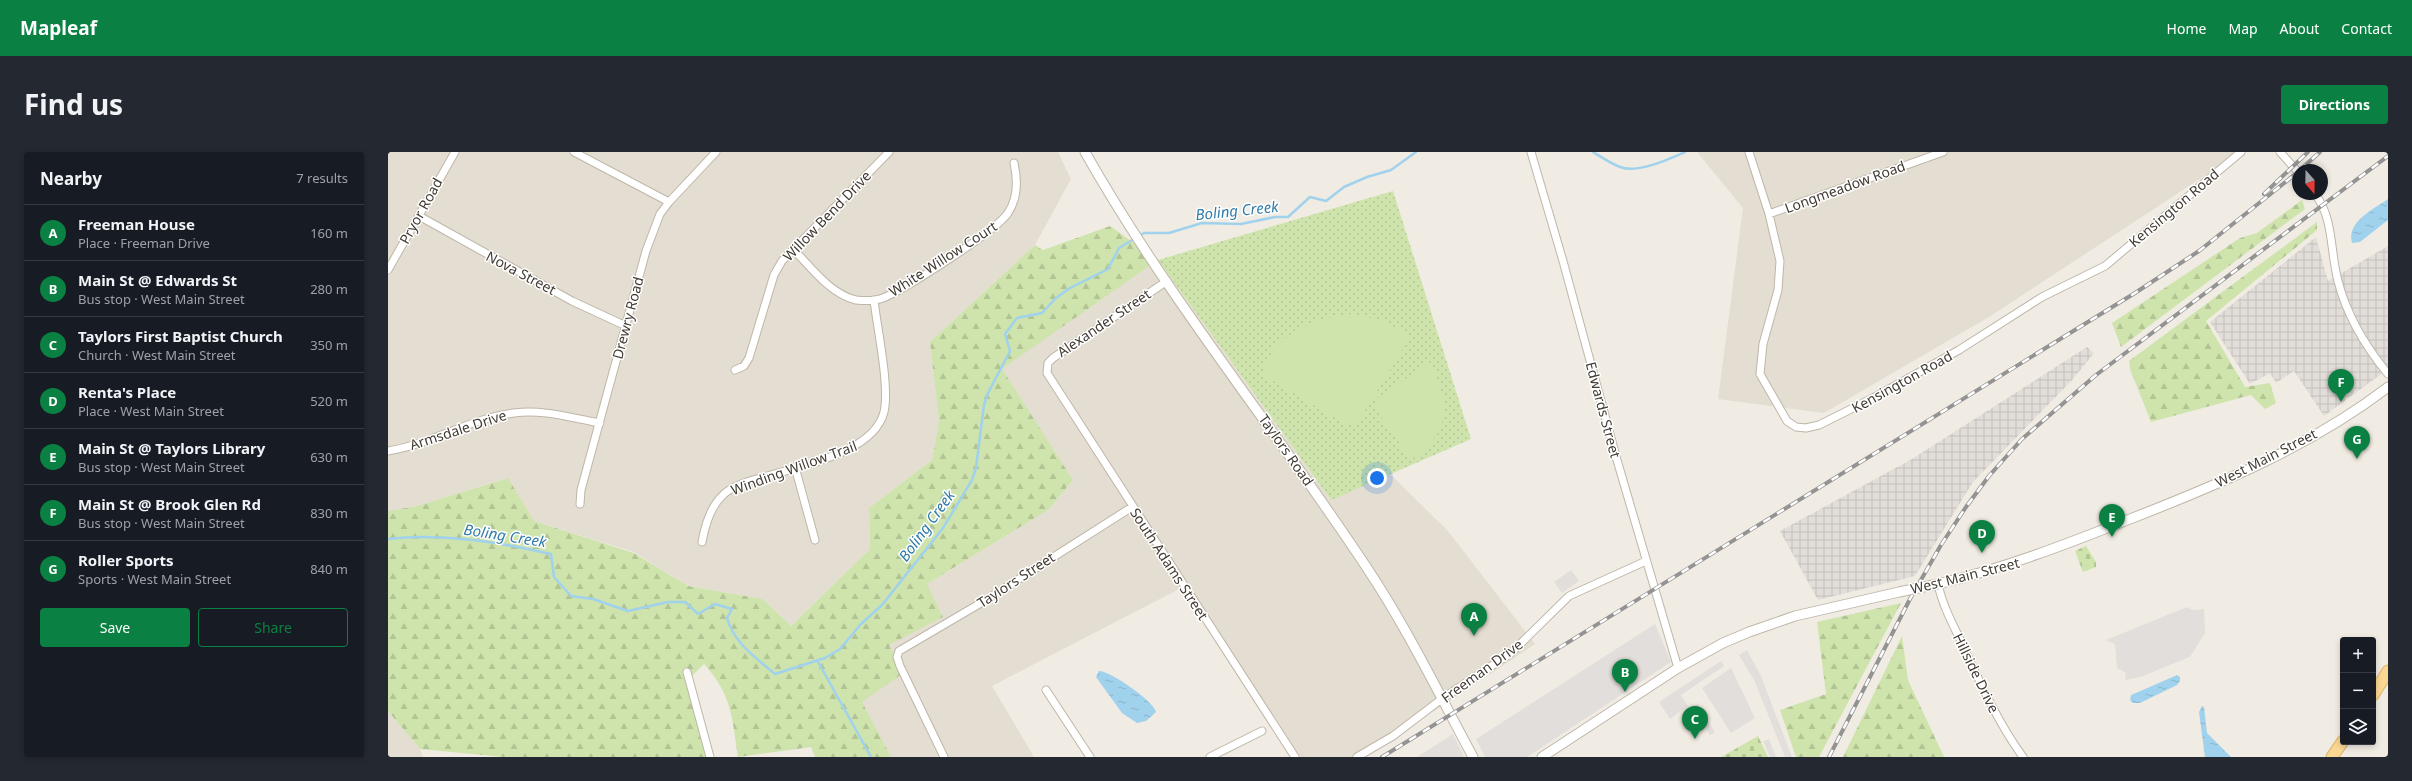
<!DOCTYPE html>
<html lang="en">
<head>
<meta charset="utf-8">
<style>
	:root { --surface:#171b24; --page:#242831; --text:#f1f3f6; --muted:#9ea1a6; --line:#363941; --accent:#0b8043 }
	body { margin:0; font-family:"Noto Sans",sans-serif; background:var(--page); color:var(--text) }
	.controls { position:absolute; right:12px; bottom:12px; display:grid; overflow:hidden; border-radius:4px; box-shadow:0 2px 6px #0003 }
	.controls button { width:36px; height:36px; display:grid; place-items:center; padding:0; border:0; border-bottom:1px solid var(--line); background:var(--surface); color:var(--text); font:20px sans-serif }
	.compass { position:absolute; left:1904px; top:12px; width:36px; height:36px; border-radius:50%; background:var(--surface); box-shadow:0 2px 6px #0003; rotate:160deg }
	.you { position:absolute; left:989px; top:326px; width:14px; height:14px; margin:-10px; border:3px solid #fff; border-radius:50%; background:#1a73e8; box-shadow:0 0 0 6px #1a73e833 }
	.badge { display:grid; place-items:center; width:26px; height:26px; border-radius:50%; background:var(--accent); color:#fff; font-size:13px; font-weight:700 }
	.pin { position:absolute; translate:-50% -33px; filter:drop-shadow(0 1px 2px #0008) }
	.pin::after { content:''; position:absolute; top:21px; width:14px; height:12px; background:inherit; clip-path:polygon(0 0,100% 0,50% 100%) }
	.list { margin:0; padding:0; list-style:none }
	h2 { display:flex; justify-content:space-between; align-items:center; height:52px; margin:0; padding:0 16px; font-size:17px }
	h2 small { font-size:13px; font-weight:400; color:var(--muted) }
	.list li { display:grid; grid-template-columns:26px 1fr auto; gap:12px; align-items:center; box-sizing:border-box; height:56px; padding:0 16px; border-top:1px solid var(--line) }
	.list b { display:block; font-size:15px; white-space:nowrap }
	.list p { margin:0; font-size:13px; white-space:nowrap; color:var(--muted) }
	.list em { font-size:13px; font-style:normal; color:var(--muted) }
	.actions { display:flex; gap:8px; padding:12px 16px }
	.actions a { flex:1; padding:9px 0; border:1px solid var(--accent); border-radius:4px; text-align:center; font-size:14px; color:var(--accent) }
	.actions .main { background:var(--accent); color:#fff }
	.icon { flex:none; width:22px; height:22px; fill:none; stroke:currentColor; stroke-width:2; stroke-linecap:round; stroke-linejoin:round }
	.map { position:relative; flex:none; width:2000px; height:605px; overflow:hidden; border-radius:4px }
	header { display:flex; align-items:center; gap:24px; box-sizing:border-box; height:56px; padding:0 20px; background:var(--accent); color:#fff }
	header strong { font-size:19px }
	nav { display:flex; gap:22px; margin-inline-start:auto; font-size:14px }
	.intro { display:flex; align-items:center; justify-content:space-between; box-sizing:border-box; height:96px; padding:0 24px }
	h1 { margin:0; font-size:28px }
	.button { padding:10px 18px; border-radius:4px; background:var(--accent); color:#fff; font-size:14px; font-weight:700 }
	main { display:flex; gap:24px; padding:0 24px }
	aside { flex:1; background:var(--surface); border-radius:4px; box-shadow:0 2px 6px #0003 }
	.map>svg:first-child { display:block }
	.residential { fill:#e4ddd1 }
	.industrial { fill:url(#industrial-grid) }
	.green { fill:url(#green-dots) }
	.forest { fill:url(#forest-firs) }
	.cemetery { fill:url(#cemetery-stones) }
	.pitch { fill:#cee4ac }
	.parking { fill:#e1dedb }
	.water { fill:url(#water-ripples) }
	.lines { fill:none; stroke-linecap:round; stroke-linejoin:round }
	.stream { stroke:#a0d1ed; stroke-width:2.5 }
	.minor-casing { stroke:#beb6a9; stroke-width:9 }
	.tertiary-casing { stroke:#beb6a9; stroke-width:11 }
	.primary-casing { stroke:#deb363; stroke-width:13 }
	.minor { stroke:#fff; stroke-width:7 }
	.tertiary { stroke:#fff; stroke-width:9 }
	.primary { stroke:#fad792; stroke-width:11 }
	.rail-casing { stroke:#939393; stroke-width:4 }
	.rail { stroke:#fff; stroke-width:2.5; stroke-dasharray:8; stroke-linecap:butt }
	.tertiary-bridge-casing { stroke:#beb6a9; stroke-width:11; stroke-linecap:butt }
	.tertiary-bridge { stroke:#fff; stroke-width:9 }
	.labels { text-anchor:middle; stroke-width:3; stroke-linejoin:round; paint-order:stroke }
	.street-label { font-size:14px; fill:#423b33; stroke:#fff }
	.water-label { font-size:15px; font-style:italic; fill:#317ca9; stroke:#fff }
</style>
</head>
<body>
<header>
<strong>Mapleaf</strong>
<nav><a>Home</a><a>Map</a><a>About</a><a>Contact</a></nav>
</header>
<div class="intro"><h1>Find us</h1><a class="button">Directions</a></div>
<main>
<aside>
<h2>Nearby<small>7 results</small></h2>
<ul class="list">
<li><span class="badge">A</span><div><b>Freeman House</b><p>Place · Freeman Drive</p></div><em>160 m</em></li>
<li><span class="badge">B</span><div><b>Main St @ Edwards St</b><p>Bus stop · West Main Street</p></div><em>280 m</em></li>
<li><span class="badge">C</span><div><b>Taylors First Baptist Church</b><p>Church · West Main Street</p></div><em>350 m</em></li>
<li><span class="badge">D</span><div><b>Renta's Place</b><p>Place · West Main Street</p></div><em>520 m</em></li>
<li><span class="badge">E</span><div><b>Main St @ Taylors Library</b><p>Bus stop · West Main Street</p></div><em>630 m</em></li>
<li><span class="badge">F</span><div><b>Main St @ Brook Glen Rd</b><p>Bus stop · West Main Street</p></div><em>830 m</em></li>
<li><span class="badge">G</span><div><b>Roller Sports</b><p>Sports · West Main Street</p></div><em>840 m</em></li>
</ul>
<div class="actions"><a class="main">Save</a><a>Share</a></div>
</aside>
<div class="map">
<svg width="2000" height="605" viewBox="0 0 2000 605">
	<defs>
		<pattern id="industrial-grid" width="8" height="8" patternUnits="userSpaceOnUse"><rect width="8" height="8" fill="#e2ddd8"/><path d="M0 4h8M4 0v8" fill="none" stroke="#c3bfba"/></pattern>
		<pattern id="green-dots" width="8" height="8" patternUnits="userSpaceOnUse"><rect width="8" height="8" fill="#cee4ac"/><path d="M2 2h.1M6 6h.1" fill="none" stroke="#b2c494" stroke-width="1.8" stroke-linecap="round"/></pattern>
		<pattern id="forest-firs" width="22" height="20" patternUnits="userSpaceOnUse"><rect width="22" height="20" fill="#cee4ac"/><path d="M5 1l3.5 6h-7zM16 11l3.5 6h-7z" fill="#b2c494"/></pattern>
		<pattern id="cemetery-stones" width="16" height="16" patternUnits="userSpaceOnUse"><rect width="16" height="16" fill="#cee4ac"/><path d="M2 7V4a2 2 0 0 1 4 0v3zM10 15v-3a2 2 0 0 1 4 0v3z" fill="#b2c494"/></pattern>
		<pattern id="water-ripples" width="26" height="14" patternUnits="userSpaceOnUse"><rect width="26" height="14" fill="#a0d1ed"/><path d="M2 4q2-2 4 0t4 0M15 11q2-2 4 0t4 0" fill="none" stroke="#8bb4cc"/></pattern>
	</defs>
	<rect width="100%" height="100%" fill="#f1ece3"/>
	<!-- residential -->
	<path class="residential" d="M0,0H670L683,27L647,93L542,190L551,270L544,308L481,356L482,397L403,474L375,447L300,434L246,400L146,369L119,326L29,354L0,359Z
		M1309,0H1853L1601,165L1436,261L1330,247L1355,56Z
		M770,108L942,347L1002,322L1060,379L1147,492L1061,550L967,605H902L793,436L604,534L646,605H503L473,550L514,522L500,493L555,465L539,432L660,358L685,328L613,217Z
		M0,559L32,597L35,605H0Z"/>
	<!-- industrial -->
	<path class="industrial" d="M1928,85L1940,129L2000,94V217L1936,264L1906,219L1888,231L1882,221L1862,232L1822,170Z
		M1699,195L1706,201L1685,227L1585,330L1527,424L1430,448L1392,379L1524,307Z"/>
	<!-- green -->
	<path class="green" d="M1005,39L1083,287L943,348L770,108Z"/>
	<!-- forest -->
	<path class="forest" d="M1914,48L1917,57L1733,195L1724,171L1852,86L1869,81Z
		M1929,70V78L1818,169L1857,235L1882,231L1888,251L1877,257L1863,243L1763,270L1742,217L1741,209Z
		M722,74L770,108L614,217L685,328L660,358L539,432L555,465L501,493L514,522L474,550L503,605H427L423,595L350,605C344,565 344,543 316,512L299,529L318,605H115L32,597L0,559V359L29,354L120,326L146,369L246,401L300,434L375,447L403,474L482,397L481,356L544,308L551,270L542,190L647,93L655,98Z
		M1513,451L1431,605H1408L1392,558L1438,542L1429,470Z
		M1514,484L1520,528L1556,605H1455Z"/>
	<!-- cemetery -->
	<path class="cemetery" d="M1698,394L1708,410V415L1695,420L1687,399Z
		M1370,584L1380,605H1333Z"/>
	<!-- pitch -->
	<path class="pitch" d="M964,162C984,166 1008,170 1021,187L970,270L957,272L877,224L875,217C889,180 927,166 964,162Z
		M1042,210C1062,252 1064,280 1023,308L987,256L988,247Z"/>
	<!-- parking -->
	<path class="parking" d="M1183,418L1191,429L1174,441L1166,430Z
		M1799,455L1805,458L1816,457L1817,481L1802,505L1752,525L1737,528L1738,521L1729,516L1727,492L1718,488Z
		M1267,472L1283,510L1139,605H1097L1088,587Z
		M1359,498L1373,524L1404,605H1397L1367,530L1351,503Z
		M1333,509L1336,514L1293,543L1300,554L1282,567L1271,550Z
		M1343,516L1367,566L1343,581L1314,536Z
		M1309,552L1327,580L1322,583L1304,556Z
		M1065,582L1076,605H1029Z
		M1381,587L1388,605H1382L1375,589Z"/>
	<!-- water -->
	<path class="water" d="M2000,47V68L1972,90L1964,91C1958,70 1986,57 2000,47Z
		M711,519C722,519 766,549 768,560L758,569L749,571L734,561L708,525Z
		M1789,523L1792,525V529L1789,533L1752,551H1745L1742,548L1743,543L1748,541Z
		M1814,554L1816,555L1819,581L1843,605H1817L1811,560Z"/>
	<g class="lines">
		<!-- stream -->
		<path class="stream" d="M1205,0C1213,5 1222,11 1232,15C1249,22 1281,7 1297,0
			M0,387C55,381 110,390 163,402L166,425L183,444L205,447L240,459L280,450H297L310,462L327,452L344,457L339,466C346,491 368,506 387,522L437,506L452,497L473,472L494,453L555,376L584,328L588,316L596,253L600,241L622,199L617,182L629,166L654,161L668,146L682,136L720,117L731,96L756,81H781L814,71L853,72L887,65H900L922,45L938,49L956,35L979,25L1003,18L1028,0
			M429,508L483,605"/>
		<defs>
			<path id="minor" d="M186,0L281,50
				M1143,0L1175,109L1229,308L1290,516
				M1361,0L1381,62L1392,109L1390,138L1375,192L1372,222L1399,269L1408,275L1418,276L1431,273L1485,246L1571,198L1654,145L1717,114L1853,0
				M1892,0L1910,20
				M1927,42C1946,66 1942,100 1950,129C1959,164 1977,194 2000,222
				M1381,62L1555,0
				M31,64L184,149L238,174
				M405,97C423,115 442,142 468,148C477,149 487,149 495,146C517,137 608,79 620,61C630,46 630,29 626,11
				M0,118L67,0
				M779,129L665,206L660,211L659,221L907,605
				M347,218L356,214L361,206L386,123L394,109L501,0
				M0,299C44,292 83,266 126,261C155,257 183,266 212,271
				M407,315L427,388
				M192,352L193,338L258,99L272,62L281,50L328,0
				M314,390C317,373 322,355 335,343C345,333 362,329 376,325C412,314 486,301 496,260C502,234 489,176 486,148
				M1550,432C1555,456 1567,476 1577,498C1594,535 1611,572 1635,605
				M299,520L322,605
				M658,538L702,605
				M556,605L512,514L509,505L511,499L598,448L744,355
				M822,605L874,579
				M969,605L1005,584L1055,546L1123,501L1181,444L1258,409"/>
			<path id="tertiary" d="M697,0C779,145 885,274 977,413C1018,474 1050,540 1085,605
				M1550,432C1617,416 1679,392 1742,367C1832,332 1923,294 2000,235
				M1154,605L1290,516L1335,491L1361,480L1407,464L1511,440"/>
			<path id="primary" d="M1985,543L2000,519
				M1944,605L1955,589"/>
		</defs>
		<!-- minor casing -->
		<use href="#minor" class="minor-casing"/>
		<!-- tertiary casing -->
		<use href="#tertiary" class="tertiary-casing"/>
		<!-- primary casing -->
		<use href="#primary" class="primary-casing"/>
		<!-- minor -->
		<use href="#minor" class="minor"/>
		<!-- tertiary -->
		<use href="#tertiary" class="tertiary"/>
		<!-- primary -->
		<use href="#primary" class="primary"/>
		<defs>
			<path id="rail" d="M1912,18L1932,0
				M1876,42L1920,0
				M994,605L1747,141L1811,99L1910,20
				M1441,605L1522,447L1553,393L1578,355L1601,324L1634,287L1708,223L2000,4"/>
		</defs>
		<!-- rail casing -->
		<use href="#rail" class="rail-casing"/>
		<!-- rail -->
		<use href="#rail" class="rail"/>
		<defs>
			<path id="tertiary-bridge" d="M1511,440L1550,432"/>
		</defs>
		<!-- tertiary-bridge casing -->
		<use href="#tertiary-bridge" class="tertiary-bridge-casing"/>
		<!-- tertiary-bridge -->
		<use href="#tertiary-bridge" class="tertiary-bridge"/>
	</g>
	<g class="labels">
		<!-- street labels -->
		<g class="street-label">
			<text transform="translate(1457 35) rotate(-20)" y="5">Longmeadow Road</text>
			<text transform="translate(1786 56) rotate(-40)" y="5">Kensington Road</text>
			<text transform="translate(33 59) rotate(-61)" y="5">Pryor Road</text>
			<text transform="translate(439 64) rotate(-46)" y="5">Willow Bend Drive</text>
			<text transform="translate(555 107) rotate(-33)" y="5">White Willow Court</text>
			<text transform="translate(133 121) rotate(28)" y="5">Nova Street</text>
			<text transform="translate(240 166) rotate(-75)" y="5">Drewry Road</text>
			<text transform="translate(716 171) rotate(-34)" y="5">Alexander Street</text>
			<text transform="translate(1514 230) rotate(-29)" y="5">Kensington Road</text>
			<text transform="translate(1215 258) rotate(75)" y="5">Edwards Street</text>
			<text transform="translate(70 278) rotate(-18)" y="5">Armsdale Drive</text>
			<text transform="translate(898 298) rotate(55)" y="5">Taylors Road</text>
			<text transform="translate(1878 306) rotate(-27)" y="5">West Main Street</text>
			<text transform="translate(406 316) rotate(-20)" y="5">Winding Willow Trail</text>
			<text transform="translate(781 412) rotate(57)" y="5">South Adams Street</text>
			<text transform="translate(1577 424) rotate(-14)" y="5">West Main Street</text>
			<text transform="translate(628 428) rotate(-33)" y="5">Taylors Street</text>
			<text transform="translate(1094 519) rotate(-36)" y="5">Freeman Drive</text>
			<text transform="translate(1588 521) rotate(64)" y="5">Hillside Drive</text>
		</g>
		<!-- water labels -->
		<g class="water-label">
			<text transform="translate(849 59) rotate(-6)" y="5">Boling Creek</text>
			<text transform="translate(539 374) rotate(-54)" y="5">Boling Creek</text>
			<text transform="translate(117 384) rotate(9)" y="5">Boling Creek</text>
		</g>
	</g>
</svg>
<div class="controls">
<button>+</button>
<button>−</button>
<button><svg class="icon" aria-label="layers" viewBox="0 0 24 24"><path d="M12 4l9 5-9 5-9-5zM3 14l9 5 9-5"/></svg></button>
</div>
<svg class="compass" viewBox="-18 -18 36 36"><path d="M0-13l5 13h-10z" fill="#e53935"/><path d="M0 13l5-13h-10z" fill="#9ea1a6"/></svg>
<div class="you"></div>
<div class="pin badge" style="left:1086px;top:484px">A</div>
<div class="pin badge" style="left:1237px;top:540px">B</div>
<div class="pin badge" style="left:1307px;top:587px">C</div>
<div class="pin badge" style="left:1594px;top:401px">D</div>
<div class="pin badge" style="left:1724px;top:385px">E</div>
<div class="pin badge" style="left:1953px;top:250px">F</div>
<div class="pin badge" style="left:1969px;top:307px">G</div>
</div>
</main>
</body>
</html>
